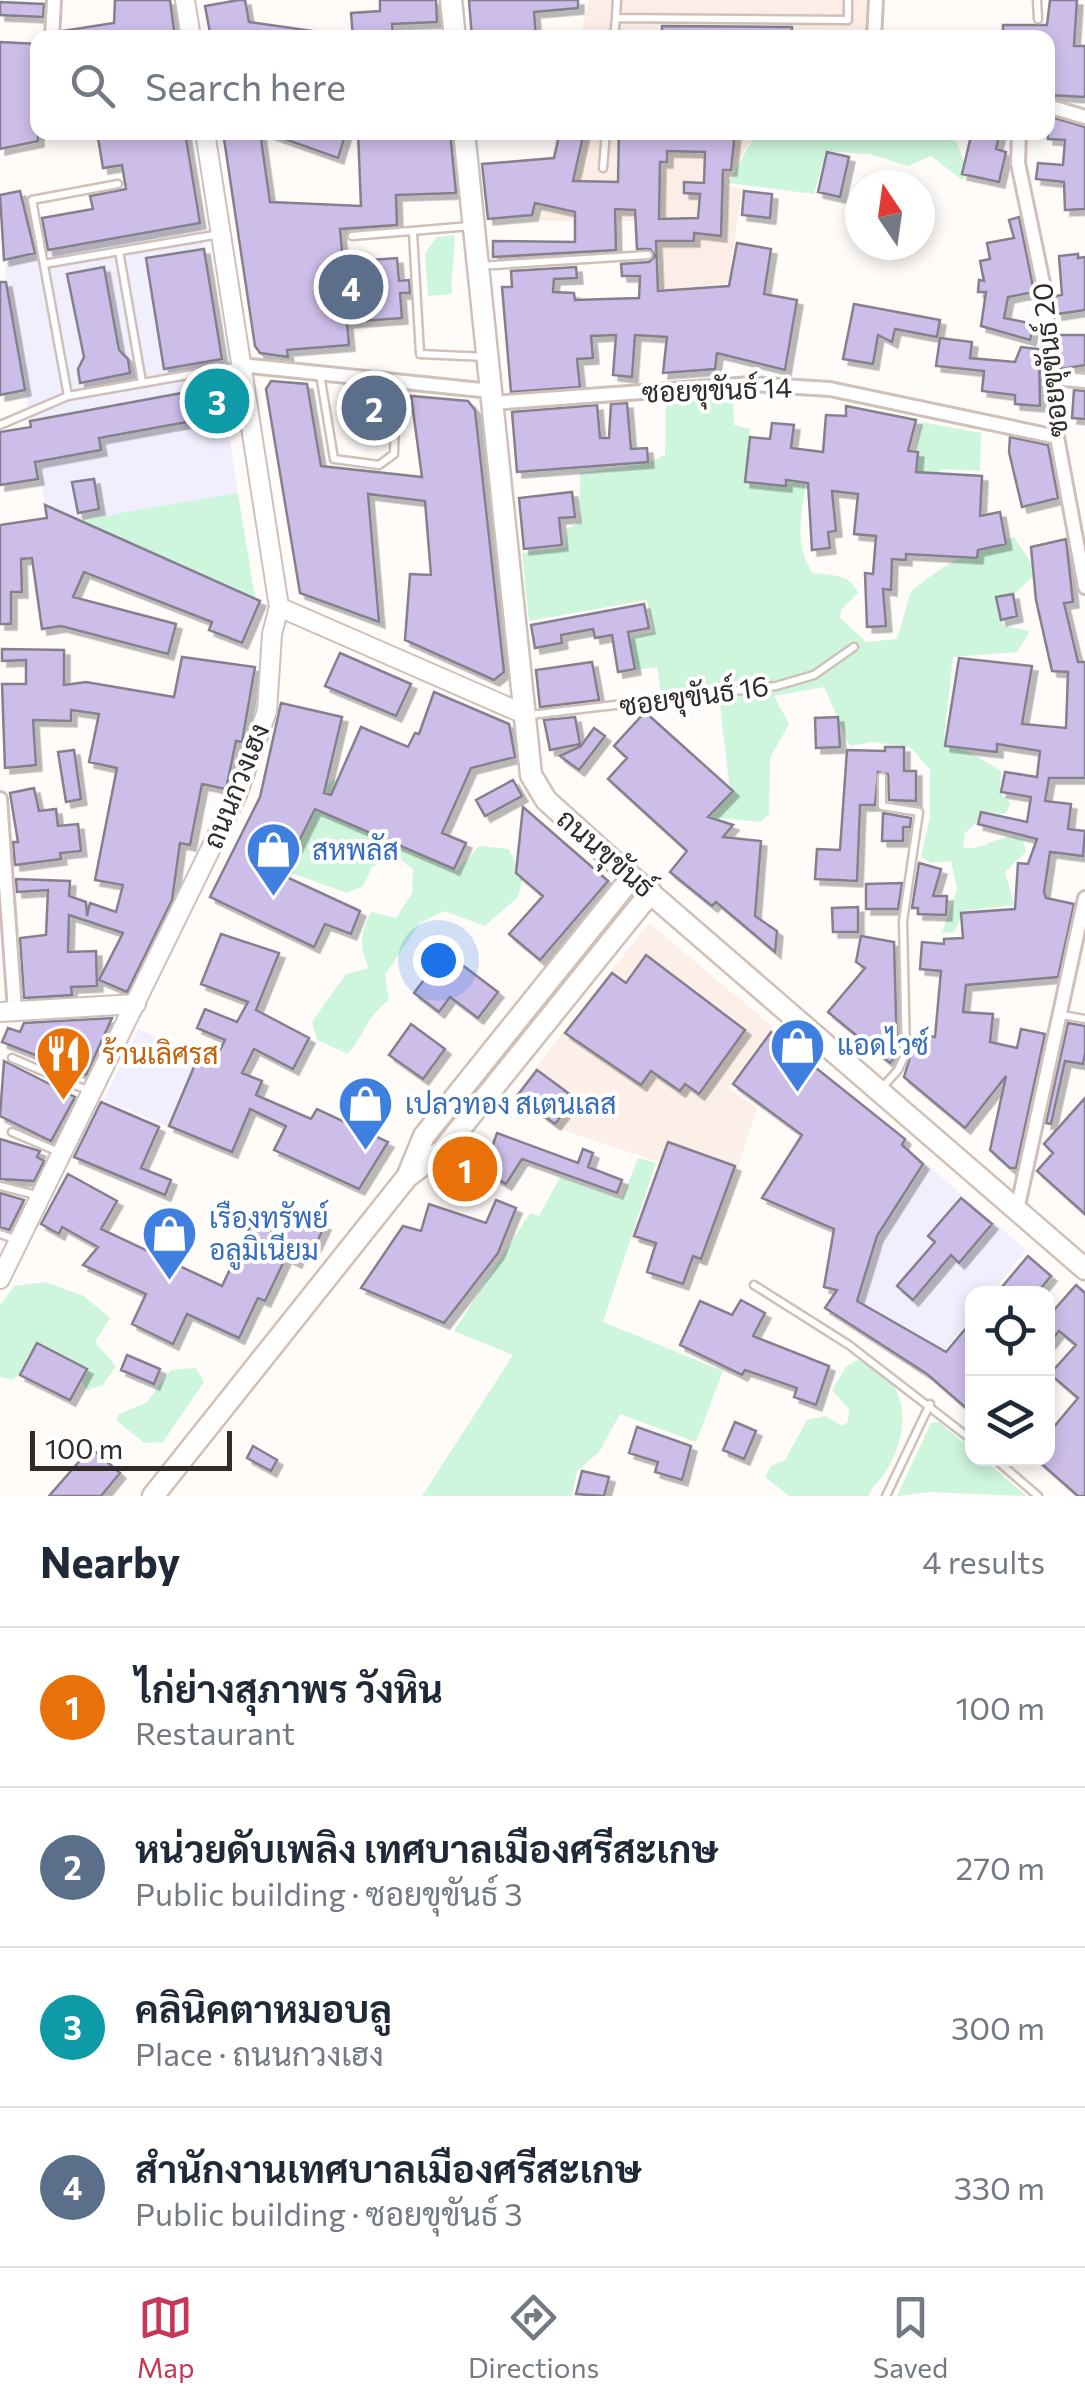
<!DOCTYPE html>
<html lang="en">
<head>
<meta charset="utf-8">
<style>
	:root { --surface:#fff; --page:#f6f6f7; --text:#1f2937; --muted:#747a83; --line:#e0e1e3; --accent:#c63657 }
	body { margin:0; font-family:Commissioner,Sarabun,sans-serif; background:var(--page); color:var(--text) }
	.controls { position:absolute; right:30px; bottom:30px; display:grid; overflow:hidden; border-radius:20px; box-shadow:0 5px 15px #0003 }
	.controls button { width:90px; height:90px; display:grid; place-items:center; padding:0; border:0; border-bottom:2px solid var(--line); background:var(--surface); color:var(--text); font:50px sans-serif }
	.compass { position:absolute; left:845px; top:170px; width:90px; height:90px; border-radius:50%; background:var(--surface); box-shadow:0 5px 15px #0003; rotate:347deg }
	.scale { position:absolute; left:30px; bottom:25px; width:202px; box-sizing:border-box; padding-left:10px; border:5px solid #312c29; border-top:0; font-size:28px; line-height:35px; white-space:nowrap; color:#312c29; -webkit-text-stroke:8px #fff; paint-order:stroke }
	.you { position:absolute; left:438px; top:960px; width:35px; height:35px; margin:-25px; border:8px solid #fff; border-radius:50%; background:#1a73e8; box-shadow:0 0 0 15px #1a73e833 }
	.badge { display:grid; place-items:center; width:65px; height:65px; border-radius:50%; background:var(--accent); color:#fff; font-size:32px; font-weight:700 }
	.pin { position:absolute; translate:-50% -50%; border:5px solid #fff; box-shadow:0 2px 10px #0006 }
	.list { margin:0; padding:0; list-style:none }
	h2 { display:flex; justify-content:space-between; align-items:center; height:130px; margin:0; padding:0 40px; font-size:42px }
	h2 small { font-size:32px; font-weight:400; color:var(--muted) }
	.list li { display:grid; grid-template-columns:65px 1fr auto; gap:30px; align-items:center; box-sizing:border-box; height:160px; padding:0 40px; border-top:2px solid var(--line) }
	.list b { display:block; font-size:38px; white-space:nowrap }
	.list p { margin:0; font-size:32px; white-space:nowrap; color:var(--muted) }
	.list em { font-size:32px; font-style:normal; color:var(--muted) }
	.icon { flex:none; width:55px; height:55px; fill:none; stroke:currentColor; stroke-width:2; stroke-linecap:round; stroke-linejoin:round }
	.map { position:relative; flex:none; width:1085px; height:1496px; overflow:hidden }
	.search { position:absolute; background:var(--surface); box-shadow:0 5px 15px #0003; left:30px; right:30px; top:30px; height:110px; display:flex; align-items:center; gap:25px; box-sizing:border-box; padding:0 35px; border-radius:20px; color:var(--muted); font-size:38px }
	.sheet { height:770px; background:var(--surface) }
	nav { display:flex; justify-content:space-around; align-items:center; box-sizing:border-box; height:140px; border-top:2px solid var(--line); background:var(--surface); font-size:28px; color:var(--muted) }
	nav a { display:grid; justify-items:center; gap:5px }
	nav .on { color:var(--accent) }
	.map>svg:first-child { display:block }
	.commercial { fill:#f1effd }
	.built { fill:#fcefe7 }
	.education { fill:#fceee7 }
	.green { fill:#cef6dc }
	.building { fill:#cdbee9; stroke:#85808d; stroke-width:2.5; fill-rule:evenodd; filter:url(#shadow) }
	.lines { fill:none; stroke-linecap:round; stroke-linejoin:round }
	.lane-casing { stroke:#cfc1b9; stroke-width:11 }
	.street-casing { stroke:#cfc1b9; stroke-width:18 }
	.secondary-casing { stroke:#cfc1b9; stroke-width:22 }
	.primary-casing { stroke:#cfc1b9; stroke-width:25 }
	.lane { stroke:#fff; stroke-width:6 }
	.street { stroke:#fff; stroke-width:12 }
	.secondary { stroke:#fff; stroke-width:18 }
	.primary { stroke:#fff; stroke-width:20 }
	.labels { text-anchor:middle; stroke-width:8; stroke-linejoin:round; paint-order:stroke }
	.street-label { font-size:28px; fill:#312c29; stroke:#fff }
	.shop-label { font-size:28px; fill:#366cbe; stroke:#fff; text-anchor:start }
	.food-label { font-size:28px; fill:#c56008; stroke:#fff; text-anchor:start }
</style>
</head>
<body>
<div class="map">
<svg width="1085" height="1496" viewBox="0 0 1085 1496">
	<defs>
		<filter id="shadow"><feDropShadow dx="5.5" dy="5.5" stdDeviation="0" flood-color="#0004"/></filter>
	</defs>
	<rect width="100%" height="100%" fill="#fefbf9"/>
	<!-- commercial -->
	<path class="commercial" d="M200,223L231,414L228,429L238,493L79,520L45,505L35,450L57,416L30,421L4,260Z
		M138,1029L265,1082L235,1154L104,1100Z
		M926,1164L1026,1250L992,1293L972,1294V1317L925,1374L846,1323L859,1300L879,1236Z"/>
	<!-- built -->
	<path class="built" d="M649,923L773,1027L728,1088L757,1108L705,1265L631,1239L659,1162L557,1128L514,1095Z"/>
	<!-- education -->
	<path class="education" d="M589,0H868L866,37L580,38Z
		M557,133H754L725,185L742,189L728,284L660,290L657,221H537Z"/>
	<!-- green -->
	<path class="green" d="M757,132L928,133L956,141L969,174L962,180L931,156L908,166L870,154L826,151L814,194L728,183Z
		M454,235C456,257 450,273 452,294L428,296L425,253L437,237Z
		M733,394L734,425L750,429L744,483H806C801,515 794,546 813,573C831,575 851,574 858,593L841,610L840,618L866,642L897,639L911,591C947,563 970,549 1014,537L1037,572L999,609L1004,626L1030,631L1017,652L953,657L944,737L1001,771L1000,792L1011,804L1005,814L987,812L965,833L963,847C985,853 1000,829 1023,840L1026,852L1005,872L1014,905L964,911L954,932L942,933L957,889L951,861L931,863L921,856L930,817V770L910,747L872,742L850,746L824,687L774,696L789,724L770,758L769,814L760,822L711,817L730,791L718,688L661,695L657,667L636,670L630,638L654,632L647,600L529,621L522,553L566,547V529L580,522V473L648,463L665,455L666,397Z
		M921,422L981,433L980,471L942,469L926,486L919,484L916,449Z
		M238,493L255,597L79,520Z
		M333,780L352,789L351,813L362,832L407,835L456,871L479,846L509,849L523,878L518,897L485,926L444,911L420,923L385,975L389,1000C364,1020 366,1032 348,1054L317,1040L312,1022L346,974L369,968C359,946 360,933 371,912L396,918L412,893L413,869L395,856L372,867L363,886L347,893L283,870L322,789Z
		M638,1158L656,1163L603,1322L723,1371L696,1442L620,1414L599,1452L577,1471L572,1496H422L513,1355L454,1331L530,1213L539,1216L560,1177L622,1199Z
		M45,1282L84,1296L110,1318L95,1342L116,1366L103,1385L87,1390L73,1367L47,1356L12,1380L0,1377V1305L15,1286Z
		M857,1360C869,1362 882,1371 890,1381C912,1408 902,1449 882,1477C876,1485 872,1485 869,1496H789L765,1477L771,1466L785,1460L807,1420L825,1416L842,1426L848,1422L849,1409L832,1390L846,1367Z
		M196,1368L204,1382L163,1442L144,1443L116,1420L119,1414L146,1403L171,1370Z
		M939,1422L972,1450V1458L982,1459L1027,1496L930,1492L897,1496L931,1423Z"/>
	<!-- building -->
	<path class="building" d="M115,0H170L175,38H62V31L114,23Z
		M239,0H245L249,22L313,31L312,38H211L205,6Z
		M380,0H436L437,22L392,24L393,37L353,38L351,13L380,11Z
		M469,0H578V8L534,12L536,38H472Z
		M1050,0H1077L1074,46H1085V97L1048,95V38H1003V25H1047Z
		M0,2L44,4L43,17L0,15Z
		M662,26L792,27V38H662Z
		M0,42L38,44V141L0,149Z
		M1048,116L1085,127V209L1065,210L1064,182L1036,179L1038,163L1063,165L1065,140L1048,139Z
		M97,132H185L200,223L48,250L42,218L93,209L90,196L126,189L122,165L103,168Z
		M223,132H260L270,202L361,206L358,132H450L456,193L396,195L397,225L340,229L343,262L397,258L399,281L409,280L410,293H400L402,318L347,322L349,345L287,350L288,357L260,353L255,346Z
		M265,132H346L338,158Z
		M560,132H584L573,181L618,182L619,132H735L731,170H723L721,236L694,233V241H656L658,291L729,286L737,243L771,249L764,294L797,300L785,370L717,353L715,369L663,373L667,337L635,335L632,377L613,375L616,335L591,336L593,358L577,359L580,387L511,392L502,287H512L511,271L576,267L577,278L554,279L553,292L574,293L575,300L639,298L640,276H622L621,264L649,262L655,256L650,249H637L635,210L615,209L616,250L493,257V241L575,242V212L535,203L532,215L488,219L482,164L554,158ZM667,151L705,152L704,183L684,182V193L700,194L698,218L659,219L660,162H667Z
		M972,132H1000L996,149L1006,152L999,182L962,174Z
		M827,152L849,157L840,197L818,192Z
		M20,191L35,253L4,260L0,195Z
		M744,191L772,194L770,218L742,215Z
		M1019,217L1034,292L1008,297L1004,318L1034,324L1030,340L981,326L986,292H978L979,280L984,281L980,261L990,259L987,243L1014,238L1009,220Z
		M204,249L222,359L164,369L146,258Z
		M1078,254V258L1085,257V310L1057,314L1055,296L1062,295L1059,256Z
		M104,267L119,350L128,359L130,373L80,383L78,369L84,357L67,274Z
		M0,282H6L25,390L0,395Z
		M854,304L940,320L937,337L895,329L892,342L878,335L873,364L843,359Z
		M1059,335H1085V365L1061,369Z
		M940,338L972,342L970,358L1015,362L1021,347L1039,349L1040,406L1015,404V395L982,391L984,371L936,366Z
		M271,381L307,384L321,466L422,477L411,396L468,401L475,410L504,672L494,680L405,640L410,574L431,575L425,501L368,494L379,622L300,593L266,389Z
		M225,385L231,414L99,438L101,450L35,462L38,479L0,485V432L31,427L30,421Z
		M1074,390L1085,391V419L1072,418Z
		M360,391L389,394L388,424L356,421Z
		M627,403L631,449L647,448L648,462L517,472L512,412L597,405L600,438H609L611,404Z
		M846,406L916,420L908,451L918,452L916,472L982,476L980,516L1000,512L1006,544L978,550L977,558L906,554V560L892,559L891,590L883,589L886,626L867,627L865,573L873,574L876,536L854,534L858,494L832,491L836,531L828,532L830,548L812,550L808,483L786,480V486L745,482L750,437L770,439L772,423L794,425L791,448L823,452L826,415L846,416Z
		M1010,437L1048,445L1058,498L1022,507L1009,452Z
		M94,479L99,509L78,513L72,482Z
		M572,492L575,517L559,518L562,545L524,549L519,498Z
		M45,505L260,601L242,643L209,630L212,622L84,572L73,597L176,624L168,654L61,626L42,629L32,558L21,559L22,592H11V624H0V525L47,518Z
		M1066,539L1073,602L1064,603L1078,662H1085V778H1049L1045,801L1071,804L1068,829L1085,831L1083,856L1050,852L1044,892L1046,898L1074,904L1058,977L966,985L963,1012L993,1014L990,1042L1017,1048L1021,1029L1045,1034L1016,1168H1010L990,1150L1006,1076L965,1128L904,1077L917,1034L935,1037L941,971L920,969L922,942L944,944V939L963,938L961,913L1015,909L1018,863L1028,864L1037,839L978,824L981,812L1027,822L1031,797L1001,792L1005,772L1037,777L1040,751L997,744V752L945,746L959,658L1032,666L1022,724L1066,728L1068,672L1052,671L1036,600L1031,547Z
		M1013,594L1017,616L1001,620L996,597Z
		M644,604L649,628L628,632L635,669L618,672L612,635L595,638L593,629L561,635L562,643L535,648L531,625Z
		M2,649L64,650V685L86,682L174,697L182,657L255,667L242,742L236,741L226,789L202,784L190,845L180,843L172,900L127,992L99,980L123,933L69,915L68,952L96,951L97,986L71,987L72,995L24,998L20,938L46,935L48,890L17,892L16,879L70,881L69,896L86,902L87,916L90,903L116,912L123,885L95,880L117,768L89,762L99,714L71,710V721L33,720L36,765L5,768L2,684H26V660L2,661Z
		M340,653L411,684L396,716L325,686Z
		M592,662L599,700L540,707L536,670Z
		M434,692L509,724L515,757L471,768L442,833L466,843L454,869L315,809L282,875L360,911L351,934L325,924L314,947L210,897L260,797L281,703L342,717L324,793L331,795L361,727L408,747L415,733L419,734Z
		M645,712L733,791L708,817L733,825L723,837L761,841L755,916L777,931L775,952L716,902L712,906L670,872L687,851L608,779L627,758L614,746Z
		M575,717L580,744L550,750L544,720Z
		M838,717L840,747L816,748L815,718Z
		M594,728L605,736L579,770L560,756L581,746Z
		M885,747H904V771H916V801L889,800L888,774L878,772L875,805H860L857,881L815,879L817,849L840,850L847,750L885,751Z
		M74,750L81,799L66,802L58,752Z
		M513,780L522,796L485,816L476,800Z
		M34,788L39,811L56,809L58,826L78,824L81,851L60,853L61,859L15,865L13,842H18L10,793Z
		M523,807L608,881L540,960L509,934L543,896L516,873Z
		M883,813L911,818L910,827H903V841H882Z
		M919,863L941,869L933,896H947L946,915L918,914V908H912Z
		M902,883L898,909H866V884Z
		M858,907V932H833L832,908Z
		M221,934L279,953L256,1010L309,1038L293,1069L254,1049L242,1073L262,1081L256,1095L311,1119L317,1109L388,1142L359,1189L274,1150L286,1126L250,1109L232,1152L169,1126L199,1055L214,1062L225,1040L197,1028L205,1009L237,1022L248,1002L201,984Z
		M861,936L894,942L897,1054L890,1063L828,1012L865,968L856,962Z
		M445,952L498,992L478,1018L450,997L439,1012L414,993Z
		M646,955L745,1030L699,1094L685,1084L680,1091L651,1071L641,1085L565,1033L612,973L626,983Z
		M112,1018L86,1075L2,1042L8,1028L20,1032L24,1023Z
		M1068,1023L1085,1026V1053L1083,1064L1065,1061L1051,1124L1046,1123Z
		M411,1024L445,1049L423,1079L389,1055Z
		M771,1032L905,1139L902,1145L923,1164L877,1236L857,1301L946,1352L972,1321V1400L966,1408L927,1374L825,1308L837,1290L824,1287L834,1229L762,1198L802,1135L733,1084Z
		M4,1061L75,1097L51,1141L0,1116Z
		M537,1070L575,1098L555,1124L517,1096Z
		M1085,1098V1214L1037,1171L1053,1153L1044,1144Z
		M101,1102L159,1127L141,1168L171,1180L165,1195L74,1157Z
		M497,1133L578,1163L583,1149L593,1153L588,1167L622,1180L617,1193L522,1159L506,1184L479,1168L465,1187L445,1179L464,1151L487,1161Z
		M0,1139L40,1151L37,1157L44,1161L34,1181L0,1179Z
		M668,1142L735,1166L701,1259L693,1256L683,1284L647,1272L656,1243L634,1236Z
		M68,1174L117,1201L101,1229L222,1286L253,1221L274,1231L286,1206L325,1225L315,1246L306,1241L296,1262L286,1257L265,1301L258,1298L239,1338L187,1314L173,1344L132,1324L146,1294L83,1265L98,1247L62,1227L59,1234L41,1224Z
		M0,1193L24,1200L9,1230L0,1227Z
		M961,1198L992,1224L959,1263L951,1255L913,1300L897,1286L935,1242L928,1236Z
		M496,1200L516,1208L498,1253L444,1323L361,1288L403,1226L421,1231L429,1204L486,1223Z
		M1028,1256L1051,1276L1036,1294H996Z
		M1076,1285L1085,1293V1496H1078L1035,1458H1048V1434L1078,1398L1050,1374L1076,1345L1059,1331L1048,1345V1317Z
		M741,1300L765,1313L753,1336L829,1366L816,1405L794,1397L797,1388L745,1370L742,1375L680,1345L700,1301L732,1315Z
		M37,1343L87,1369L70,1400L20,1375Z
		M127,1355L160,1369L154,1384L121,1370Z
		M735,1422L756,1431L744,1459L723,1450Z
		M637,1427L691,1446L682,1480L655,1472L658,1462L629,1453Z
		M253,1446L277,1460L271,1471L247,1458Z
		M91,1448L120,1473L101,1496H49Z
		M582,1471L609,1477L604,1496L576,1494Z"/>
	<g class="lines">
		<defs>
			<path id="lane" d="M617,0L616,18L848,20V0
				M1037,0L1038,19
				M614,38L616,18
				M603,168L606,132
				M413,233L420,354L486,357
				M352,236L470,226
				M119,251L142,382
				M44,264L220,234
				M479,266L648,255
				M320,374L334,459L379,465L394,454L396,382
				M68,396L32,200L118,184
				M0,425L68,396L239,366
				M530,715L776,686L814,675L854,647
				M1062,1015L1085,1019
				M12,1058L89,1091
				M880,1090L898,1070L906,1053L903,921L919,812L882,806V777
				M12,1132L61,1153
				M0,1186L40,1196
				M0,1234L18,1240
				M754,1285L849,1345L972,1440
				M994,1458L1038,1496
				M886,1496L930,1404"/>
			<path id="street" d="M52,38L54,0
				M874,38L876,0
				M1048,106L1085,117
				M1019,132L1018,163L1044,288L1057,437L1085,587
				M241,365L491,391
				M1053,378L1085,381
				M492,403L751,384L830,389L1057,437
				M0,799L15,1011
				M1017,1210L1085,898"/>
			<path id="secondary" d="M185,0L191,38
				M279,607L524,714
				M0,1012L136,1004
				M0,1279L237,795L267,711L272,634L279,607L205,132"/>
			<path id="primary" d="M451,0L455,38
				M464,132L531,775L546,800L619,866L1085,1269
				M408,1175L424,1136L632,877
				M153,1496L407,1177L443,1150L651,892"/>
		</defs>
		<!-- lane casing -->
		<use href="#lane" class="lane-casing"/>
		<!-- street casing -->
		<use href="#street" class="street-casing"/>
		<!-- secondary casing -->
		<use href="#secondary" class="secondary-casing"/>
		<!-- primary casing -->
		<use href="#primary" class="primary-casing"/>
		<!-- lane -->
		<use href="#lane" class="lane"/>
		<!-- street -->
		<use href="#street" class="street"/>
		<!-- secondary -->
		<use href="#secondary" class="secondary"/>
		<!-- primary -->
		<use href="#primary" class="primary"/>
	</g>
	<!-- icons -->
	<defs>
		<symbol id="shop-pin" viewBox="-11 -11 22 30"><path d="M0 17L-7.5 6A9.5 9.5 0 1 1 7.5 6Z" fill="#3f7fe0" stroke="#fff"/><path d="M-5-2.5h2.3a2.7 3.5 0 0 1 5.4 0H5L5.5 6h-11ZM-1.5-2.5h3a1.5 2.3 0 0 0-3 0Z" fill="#fff"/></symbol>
		<symbol id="restaurant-pin" viewBox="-11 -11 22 30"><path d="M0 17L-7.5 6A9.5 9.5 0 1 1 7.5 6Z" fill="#e8710a" stroke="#fff"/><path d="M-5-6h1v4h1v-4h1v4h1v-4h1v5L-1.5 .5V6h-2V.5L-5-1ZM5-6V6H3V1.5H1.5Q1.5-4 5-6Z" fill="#fff"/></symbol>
	</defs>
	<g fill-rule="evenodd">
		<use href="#shop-pin" x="242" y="818" width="63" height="86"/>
		<use href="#shop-pin" x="766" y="1014" width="63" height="86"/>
		<use href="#restaurant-pin" x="32" y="1022" width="63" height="86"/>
		<use href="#shop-pin" x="334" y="1072" width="63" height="86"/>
		<use href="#shop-pin" x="138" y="1202" width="63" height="86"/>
	</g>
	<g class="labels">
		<!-- street labels -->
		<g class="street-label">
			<text transform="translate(1050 360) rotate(-96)" y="10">ซอยขุขันธ์ 20</text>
			<text transform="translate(717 390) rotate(-2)" y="10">ซอยขุขันธ์ 14</text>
			<text transform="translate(694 696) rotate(-8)" y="10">ซอยขุขันธ์ 16</text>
			<text transform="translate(236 786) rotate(-68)" y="10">ถนนกวงเฮง</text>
			<text transform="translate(606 853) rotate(41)" y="10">ถนนขุขันธ์</text>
		</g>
		<!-- shop labels -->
		<g class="shop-label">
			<text x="312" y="860">สหพลัส</text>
			<text x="837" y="1055">แอดไวซ์</text>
			<text x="405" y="1114">เปลวทอง สเตนเลส</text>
			<text x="209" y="1228">เรืองทรัพย์<tspan x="209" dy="32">อลูมิเนียม</tspan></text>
		</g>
		<!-- food labels -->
		<g class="food-label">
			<text x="102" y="1064">ร้านเลิศรส</text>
		</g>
	</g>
</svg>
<div class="controls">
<button><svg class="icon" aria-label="locate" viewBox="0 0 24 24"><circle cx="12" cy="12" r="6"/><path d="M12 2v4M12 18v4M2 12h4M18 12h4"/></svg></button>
<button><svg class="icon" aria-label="layers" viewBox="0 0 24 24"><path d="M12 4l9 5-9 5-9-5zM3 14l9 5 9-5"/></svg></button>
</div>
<svg class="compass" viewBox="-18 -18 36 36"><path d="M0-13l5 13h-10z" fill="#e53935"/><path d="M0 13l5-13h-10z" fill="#747a83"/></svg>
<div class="scale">100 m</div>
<div class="you"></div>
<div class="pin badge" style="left:465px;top:1169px;background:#e8710a">1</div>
<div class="pin badge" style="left:374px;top:408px;background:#5c6f8a">2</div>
<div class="pin badge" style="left:217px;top:401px;background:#0f9aa8">3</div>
<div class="pin badge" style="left:351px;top:287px;background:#5c6f8a">4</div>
<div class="search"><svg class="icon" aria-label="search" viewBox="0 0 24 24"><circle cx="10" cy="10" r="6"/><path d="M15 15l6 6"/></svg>Search here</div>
</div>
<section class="sheet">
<h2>Nearby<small>4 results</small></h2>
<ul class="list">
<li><span class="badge" style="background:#e8710a">1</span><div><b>ไก่ย่างสุภาพร วังหิน</b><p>Restaurant</p></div><em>100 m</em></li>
<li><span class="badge" style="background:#5c6f8a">2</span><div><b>หน่วยดับเพลิง เทศบาลเมืองศรีสะเกษ</b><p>Public building · ซอยขุขันธ์ 3</p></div><em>270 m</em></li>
<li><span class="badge" style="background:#0f9aa8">3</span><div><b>คลินิคตาหมอบลู</b><p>Place · ถนนกวงเฮง</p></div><em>300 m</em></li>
<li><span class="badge" style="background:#5c6f8a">4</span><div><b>สำนักงานเทศบาลเมืองศรีสะเกษ</b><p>Public building · ซอยขุขันธ์ 3</p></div><em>330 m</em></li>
</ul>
</section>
<nav>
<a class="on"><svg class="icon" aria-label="map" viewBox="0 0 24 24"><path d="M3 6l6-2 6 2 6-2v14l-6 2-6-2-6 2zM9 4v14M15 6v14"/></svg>Map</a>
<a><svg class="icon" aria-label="directions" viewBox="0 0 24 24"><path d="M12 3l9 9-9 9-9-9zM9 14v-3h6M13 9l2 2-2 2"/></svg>Directions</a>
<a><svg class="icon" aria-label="saved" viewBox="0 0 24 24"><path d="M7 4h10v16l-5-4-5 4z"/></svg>Saved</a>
</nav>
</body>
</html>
